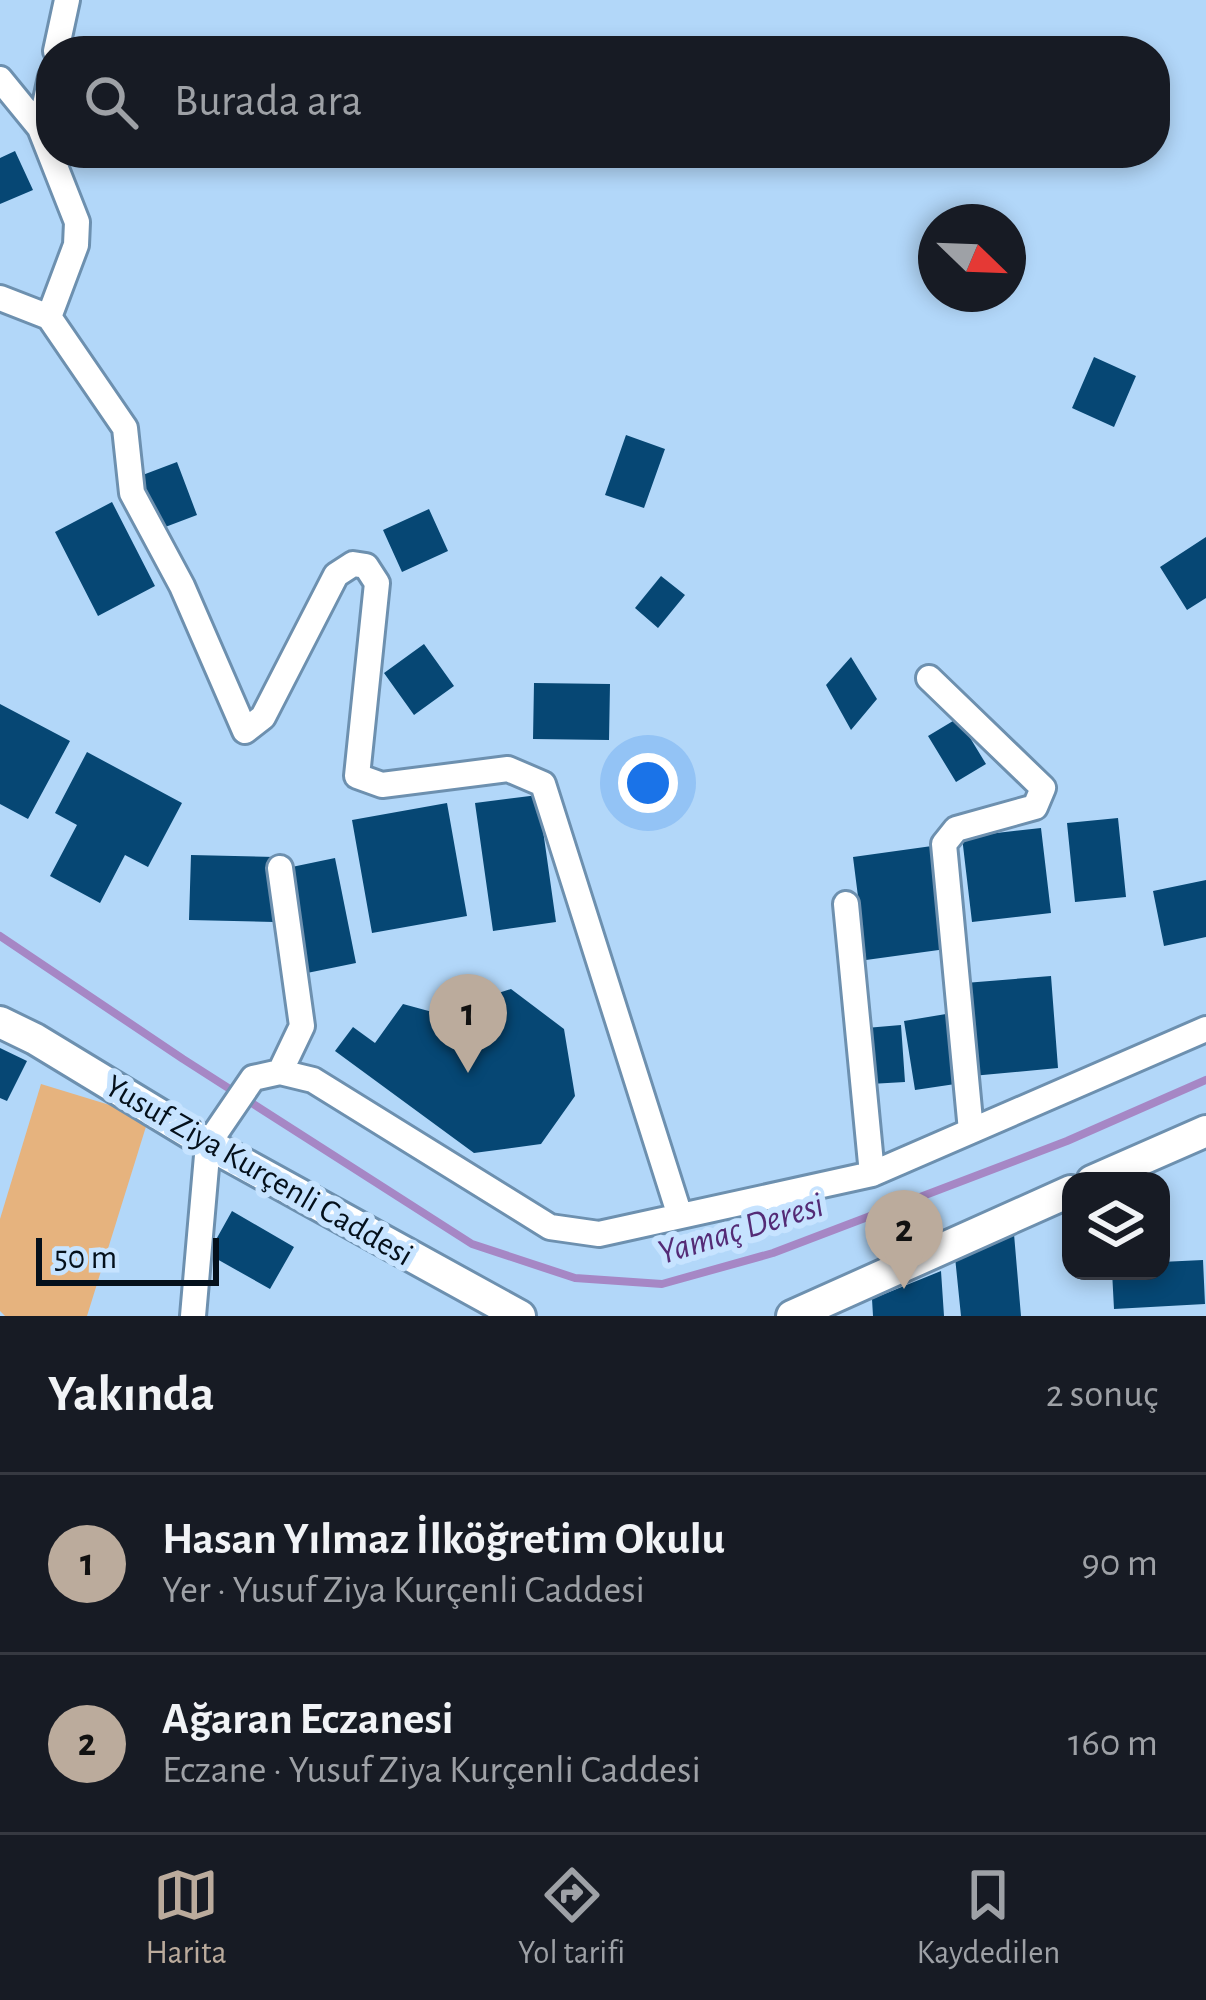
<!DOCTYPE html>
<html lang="tr">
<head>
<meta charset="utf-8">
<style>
	:root { --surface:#171b24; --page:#242831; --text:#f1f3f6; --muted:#9ea1a6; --line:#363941; --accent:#bbab9c }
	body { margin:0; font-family:"Alegreya Sans",sans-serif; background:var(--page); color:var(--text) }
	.controls { position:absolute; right:36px; bottom:36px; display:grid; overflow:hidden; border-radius:24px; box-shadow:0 6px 18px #0003 }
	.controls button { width:108px; height:108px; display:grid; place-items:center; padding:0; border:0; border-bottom:3px solid var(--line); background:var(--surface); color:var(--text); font:60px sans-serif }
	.compass { position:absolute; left:918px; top:204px; width:108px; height:108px; border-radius:50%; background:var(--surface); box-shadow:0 6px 18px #0003; rotate:113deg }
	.scale { position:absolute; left:36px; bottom:30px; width:183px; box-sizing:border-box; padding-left:12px; border:6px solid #04101b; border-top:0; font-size:33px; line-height:42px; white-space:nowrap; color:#04101b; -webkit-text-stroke:9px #c6e3ff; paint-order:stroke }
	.you { position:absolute; left:648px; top:783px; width:42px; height:42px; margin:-30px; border:9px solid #fff; border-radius:50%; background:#1a73e8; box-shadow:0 0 0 18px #1a73e833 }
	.badge { display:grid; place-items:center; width:78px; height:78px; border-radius:50%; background:var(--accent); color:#111; font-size:39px; font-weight:700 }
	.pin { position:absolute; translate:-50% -99px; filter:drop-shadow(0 3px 6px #0008) }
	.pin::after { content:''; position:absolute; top:63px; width:42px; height:36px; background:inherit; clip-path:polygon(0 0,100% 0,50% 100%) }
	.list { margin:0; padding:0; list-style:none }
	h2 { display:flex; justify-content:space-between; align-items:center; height:156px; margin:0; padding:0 48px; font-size:51px }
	h2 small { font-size:39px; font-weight:400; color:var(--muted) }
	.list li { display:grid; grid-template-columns:78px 1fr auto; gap:36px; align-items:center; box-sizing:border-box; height:180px; padding:0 48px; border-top:3px solid var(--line) }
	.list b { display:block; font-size:45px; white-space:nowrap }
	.list p { margin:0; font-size:39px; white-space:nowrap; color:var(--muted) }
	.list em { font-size:39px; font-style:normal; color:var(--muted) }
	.icon { flex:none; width:66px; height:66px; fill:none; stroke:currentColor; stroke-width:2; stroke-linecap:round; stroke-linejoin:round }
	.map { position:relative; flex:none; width:1206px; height:1316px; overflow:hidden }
	.search { position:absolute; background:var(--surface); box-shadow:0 6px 18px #0003; left:36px; right:36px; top:36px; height:132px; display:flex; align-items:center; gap:30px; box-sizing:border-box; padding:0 42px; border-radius:48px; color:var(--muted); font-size:45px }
	.sheet { height:516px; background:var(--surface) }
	nav { display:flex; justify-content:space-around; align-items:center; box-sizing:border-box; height:168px; border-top:3px solid var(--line); background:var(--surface); font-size:33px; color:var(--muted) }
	nav a { display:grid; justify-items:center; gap:6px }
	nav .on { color:var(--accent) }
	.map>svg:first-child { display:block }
	.green { fill:#e6b37e }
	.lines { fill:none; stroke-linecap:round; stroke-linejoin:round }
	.stream { stroke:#a687c5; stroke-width:8 }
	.building { fill:#064774 }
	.minor-casing { stroke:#6d90af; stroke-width:30 }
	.tertiary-casing { stroke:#6d90af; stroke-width:36 }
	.minor { stroke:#fff; stroke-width:24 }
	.tertiary { stroke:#fff; stroke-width:30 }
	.labels { text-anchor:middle; stroke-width:12; stroke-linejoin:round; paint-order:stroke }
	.street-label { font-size:33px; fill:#04101b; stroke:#c6e3ff }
	.water-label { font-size:36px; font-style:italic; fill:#542b76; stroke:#c6e3ff }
</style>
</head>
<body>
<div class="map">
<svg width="1206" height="1316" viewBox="0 0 1206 1316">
	<rect width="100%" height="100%" fill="#b2d7f9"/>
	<!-- green -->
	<path class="green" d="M41,1084L149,1117L87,1316H5L0,1311V1219Z"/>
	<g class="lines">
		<!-- stream -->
		<path class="stream" d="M0,936L183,1059L472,1244L575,1278L662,1284L773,1253L1067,1141L1206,1080"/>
	</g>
	<!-- building -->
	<path class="building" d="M15,151L33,190L0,204V158Z
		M1094,357L1136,376L1114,427L1072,408Z
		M626,435L665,449L644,508L605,495Z
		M177,462L197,515L160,529L140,476Z
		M112,502L155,586L98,616L55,532Z
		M429,509L448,551L402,572L383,530Z
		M1206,537V598L1187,610L1160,567Z
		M661,576L685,595L658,628L635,608Z
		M424,644L454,686L414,715L384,673Z
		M851,657L877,699L851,730L826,685Z
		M534,683L610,684L609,740L533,739Z
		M0,704L70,741L28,819L0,804Z
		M958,718L986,764L956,782L928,736Z
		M87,752L182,803L148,867L125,855L100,903L50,876L77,825L55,813Z
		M538,795L556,922L493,931L475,803Z
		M447,803L467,916L372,933L352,820Z
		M1118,818L1126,897L1075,902L1067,823Z
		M1041,828L1051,913L972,922L962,837Z
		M932,846L946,949L866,960L853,857Z
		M191,855L275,857L274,922L189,920Z
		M335,858L356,963L307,973L287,868Z
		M1206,880V937L1164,946L1153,891Z
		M1051,976L1058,1068L972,1076L965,983Z
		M511,989L564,1029L575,1096L541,1144L474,1153L335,1051L353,1027L375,1043L403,1004L436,1013Z
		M952,1013L962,1083L915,1090L904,1021Z
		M901,1025L905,1082L870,1084L866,1028Z
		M0,1048L27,1061L7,1101L0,1098Z
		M232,1211L294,1247L270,1289L208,1254Z
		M1014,1234L1021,1316H961L955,1257Z
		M1203,1260L1205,1304L1114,1309L1112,1271H1161V1262Z
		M941,1271L944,1316H873L872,1299Z"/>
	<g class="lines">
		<defs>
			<path id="minor" d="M56,51L67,0
				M0,79L40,128L77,222L76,245L49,317
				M40,128L51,77
				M0,298L49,317L125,428L132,493L182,586L245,731L263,717L336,575L353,564L366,566L377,583L357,776L382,785L508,769L543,784L680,1216
				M929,678L1043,788L1035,807L956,829L944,844L971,1131
				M280,868L302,1026L280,1072
				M846,904L872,1174
				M193,1316L208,1144L253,1078L280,1072L313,1080L550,1227L599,1234L872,1174L1206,1029"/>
			<path id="tertiary" d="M0,1022L35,1039L208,1144L520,1316
				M1092,1181L1206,1131
				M792,1316L1071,1191"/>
		</defs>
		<!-- minor casing -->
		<use href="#minor" class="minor-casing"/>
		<!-- tertiary casing -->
		<use href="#tertiary" class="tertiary-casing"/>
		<!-- minor -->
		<use href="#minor" class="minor"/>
		<!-- tertiary -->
		<use href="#tertiary" class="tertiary"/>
	</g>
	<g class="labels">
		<!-- street labels -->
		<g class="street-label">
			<text transform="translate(260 1169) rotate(30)" y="12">Yusuf Ziya Kurçenli Caddesi</text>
		</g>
		<!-- water labels -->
		<g class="water-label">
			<text transform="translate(740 1227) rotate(-17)" y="13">Yamaç Deresi</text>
		</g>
	</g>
</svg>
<div class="controls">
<button><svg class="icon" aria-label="layers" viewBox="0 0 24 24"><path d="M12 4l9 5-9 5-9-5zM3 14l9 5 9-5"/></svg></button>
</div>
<svg class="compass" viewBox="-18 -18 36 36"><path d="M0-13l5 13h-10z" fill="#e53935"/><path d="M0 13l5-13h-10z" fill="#9ea1a6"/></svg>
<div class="scale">50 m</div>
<div class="you"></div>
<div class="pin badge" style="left:468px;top:1073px">1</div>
<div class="pin badge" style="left:904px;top:1289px">2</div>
<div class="search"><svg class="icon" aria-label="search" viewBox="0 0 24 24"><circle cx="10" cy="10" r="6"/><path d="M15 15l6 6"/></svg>Burada ara</div>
</div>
<section class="sheet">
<h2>Yakında<small>2 sonuç</small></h2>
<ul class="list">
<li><span class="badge">1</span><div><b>Hasan Yılmaz İlköğretim Okulu</b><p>Yer · Yusuf Ziya Kurçenli Caddesi</p></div><em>90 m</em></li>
<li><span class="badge">2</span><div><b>Ağaran Eczanesi</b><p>Eczane · Yusuf Ziya Kurçenli Caddesi</p></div><em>160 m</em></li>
</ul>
</section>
<nav>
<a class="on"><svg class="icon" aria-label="map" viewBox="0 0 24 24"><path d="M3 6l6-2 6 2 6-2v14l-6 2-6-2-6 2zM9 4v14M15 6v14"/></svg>Harita</a>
<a><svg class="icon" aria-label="directions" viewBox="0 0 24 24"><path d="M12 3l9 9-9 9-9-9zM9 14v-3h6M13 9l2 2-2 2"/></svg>Yol tarifi</a>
<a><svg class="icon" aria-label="saved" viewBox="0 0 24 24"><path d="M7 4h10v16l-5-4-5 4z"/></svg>Kaydedilen</a>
</nav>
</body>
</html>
